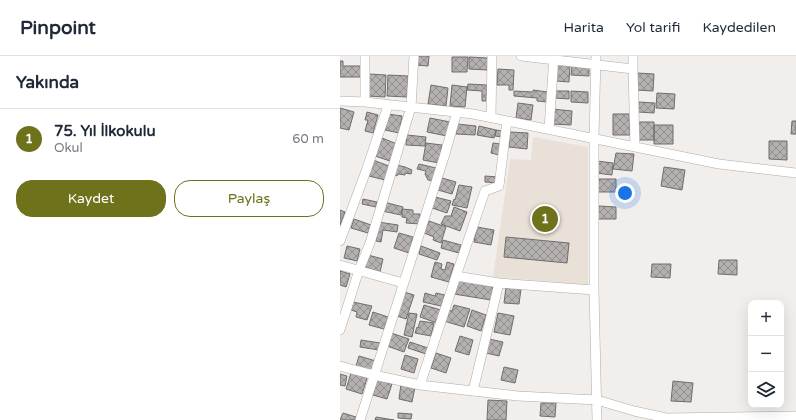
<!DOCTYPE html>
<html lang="tr">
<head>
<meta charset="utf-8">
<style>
	:root { --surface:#fff; --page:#f6f6f7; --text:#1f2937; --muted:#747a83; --line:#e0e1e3; --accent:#6e731b }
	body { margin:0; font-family:"Varela Round",sans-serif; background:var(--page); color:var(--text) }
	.controls { position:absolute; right:12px; bottom:12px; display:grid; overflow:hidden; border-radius:8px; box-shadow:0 4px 16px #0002 }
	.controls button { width:36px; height:36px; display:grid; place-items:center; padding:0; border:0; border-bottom:1px solid var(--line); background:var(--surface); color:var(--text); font:20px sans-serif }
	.you { position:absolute; left:285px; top:137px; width:14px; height:14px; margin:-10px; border:3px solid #fff; border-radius:50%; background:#1a73e8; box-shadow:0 0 0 6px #1a73e833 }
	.badge { display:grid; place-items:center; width:26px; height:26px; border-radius:50%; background:var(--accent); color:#fff; font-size:13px; font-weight:700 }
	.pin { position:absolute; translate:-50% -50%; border:2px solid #fff; box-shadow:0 1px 4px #0006 }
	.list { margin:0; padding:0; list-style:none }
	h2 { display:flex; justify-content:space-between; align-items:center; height:52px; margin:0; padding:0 16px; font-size:17px }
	h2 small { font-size:13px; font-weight:400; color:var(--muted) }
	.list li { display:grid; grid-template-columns:26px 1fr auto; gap:12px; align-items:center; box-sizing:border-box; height:60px; padding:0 16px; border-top:1px solid var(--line) }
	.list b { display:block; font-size:15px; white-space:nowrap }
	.list p { margin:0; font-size:13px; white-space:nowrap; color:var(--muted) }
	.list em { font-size:13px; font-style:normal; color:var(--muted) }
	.actions { display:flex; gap:8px; padding:12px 16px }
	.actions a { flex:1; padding:9px 0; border:1px solid var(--accent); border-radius:16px; text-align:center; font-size:14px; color:var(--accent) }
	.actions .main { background:var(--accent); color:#fff }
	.icon { flex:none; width:22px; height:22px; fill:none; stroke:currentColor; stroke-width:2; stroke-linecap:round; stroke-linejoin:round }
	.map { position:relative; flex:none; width:456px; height:364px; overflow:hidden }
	header { display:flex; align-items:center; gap:24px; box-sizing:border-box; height:56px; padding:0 20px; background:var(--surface); border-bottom:1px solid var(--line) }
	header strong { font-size:19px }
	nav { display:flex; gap:22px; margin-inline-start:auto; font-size:14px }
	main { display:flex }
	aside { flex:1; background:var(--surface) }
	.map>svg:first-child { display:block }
	.built { fill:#e9e1d8 }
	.building { fill:url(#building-cross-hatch); stroke:#716d6c }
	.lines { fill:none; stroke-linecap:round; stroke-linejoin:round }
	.minor-casing { stroke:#aeaca9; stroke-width:10 }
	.minor { stroke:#fff; stroke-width:9 }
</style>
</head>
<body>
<header>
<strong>Pinpoint</strong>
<nav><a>Harita</a><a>Yol tarifi</a><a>Kaydedilen</a></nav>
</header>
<main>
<aside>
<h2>Yakında<small></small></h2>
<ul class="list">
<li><span class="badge">1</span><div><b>75. Yıl İlkokulu</b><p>Okul</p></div><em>60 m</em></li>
</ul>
<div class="actions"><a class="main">Kaydet</a><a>Paylaş</a></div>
</aside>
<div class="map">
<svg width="456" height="364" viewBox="0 0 456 364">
	<defs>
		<pattern id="building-cross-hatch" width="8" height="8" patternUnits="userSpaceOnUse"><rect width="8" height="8" fill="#b4b0af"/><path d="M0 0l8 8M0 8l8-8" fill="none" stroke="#938f8e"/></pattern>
	</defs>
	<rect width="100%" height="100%" fill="#f1eeeb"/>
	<!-- built -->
	<path class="built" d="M193,81L248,91V229L153,221L170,103L191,104Z"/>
	<!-- building -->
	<path class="building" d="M76,0H89L88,10L75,9Z
		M112,1H128L127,16H112Z
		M129,1L148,2L147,14L129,13Z
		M0,5H3V10H21V21H0Z
		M217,8L230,9L229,26L216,25Z
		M232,10L249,11V20L231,19Z
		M158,13L174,14L173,34H169V29H157Z
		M297,17L314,18L313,35L296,34Z
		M29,18L46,19L45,41L27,40Z
		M48,19L68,20L67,41L47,40Z
		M128,28L147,29L146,45H142V35L127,34Z
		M91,29L108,32L106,50L88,48Z
		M112,29L127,31L125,51L110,50Z
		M193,34L208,36L207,46L197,45V42L174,40V35L193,36Z
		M215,35H229V43L215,42Z
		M231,35L248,36V47L231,46Z
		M317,37L335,38L334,53L316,52Z
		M299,46L315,47L314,57L298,56Z
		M178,47L193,49L191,64L176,62Z
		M0,52L14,56L9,74L0,72Z
		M212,53L232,55L231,69L212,68Z
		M27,56L38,59L33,77L25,75L28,64H25Z
		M48,58L62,60L59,77L45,74Z
		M273,58H289L290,79H273Z
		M90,62L110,66L107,80L87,76Z
		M452,65H456V78H451Z
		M297,66H314V84H297Z
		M117,68L136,70L135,79L116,78Z
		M314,69H333V88H314Z
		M139,70L156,74L154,82L137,79Z
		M156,74L163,75L162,81L155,80Z
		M170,76L188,77L187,93L169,91Z
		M67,79L86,81L85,90L66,89Z
		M42,82L57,88L50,105L35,100Z
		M429,85H447V104L429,103Z
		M86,87L102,89L99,107L83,104Z
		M153,87L161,88L159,99L151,97Z
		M276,97L294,98L292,115L273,113Z
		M33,104L49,110L45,124L29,120Z
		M257,105L273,107L272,119L256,117Z
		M79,108L96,112L94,125L88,124L85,118L86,115L77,113Z
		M57,109L65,111L72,114L71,118L65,117V119L58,118L57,120L55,119Z
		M324,111L345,114L342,134L321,130Z
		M145,120L158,121V127L145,126Z
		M102,122L116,126L112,138L98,134Z
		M259,123H276V136H258Z
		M119,129L132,131L127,152L112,149L114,143L115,144Z
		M95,141L111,145L107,157L92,152Z
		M23,143L37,146L36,151L22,148Z
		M44,146L63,151L61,159L42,155Z
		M259,150L276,151V163H258Z
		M114,151L127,156L120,175L101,168L105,160H111Z
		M62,153L73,154V158H80V168L66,167L67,162L62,161Z
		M0,154L5,156L0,169Z
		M14,163L31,169L28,177L11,172Z
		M89,165L106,171L101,187L93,184L94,181L84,177Z
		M38,166L58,169L57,176L43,174L41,186L36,185Z
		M137,171L154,174L151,189L134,186Z
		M59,177L73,181L69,197L54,192Z
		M166,181L229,187L227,207L164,201Z
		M103,184L121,189L119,197L101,192Z
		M7,190L20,193L17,205L4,202Z
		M81,190L100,197L97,204L79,198Z
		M28,199L43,203L40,216L25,211Z
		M379,204H397V219L378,218Z
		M95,206L102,208L101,213L105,214L107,206L114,208L109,226L91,221Z
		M312,208H331L330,222L311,221Z
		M0,215L10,218L6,231L0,229Z
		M117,224L153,230L151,244L114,238Z
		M166,231L181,233L179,248L164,247Z
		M64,236L74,239L66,263L57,260Z
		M85,237L95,240L96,237L105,239L101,250L83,246Z
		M13,246L32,250L27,264L16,261L17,256L11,254Z
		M84,249L101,254L97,267L80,261Z
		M114,249L130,253L124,271L104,265L107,254L112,255Z
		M132,254L146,259L141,275L127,270Z
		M33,256L48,261L44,273L29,269Z
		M69,257L77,258L72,281L64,279Z
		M158,257L174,260L170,279L154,276Z
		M80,265L94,267L91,280L75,277L77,271L78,272Z
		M51,277L69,283L64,296L47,290Z
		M120,280L133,284L129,299L115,295Z
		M149,283L163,286L159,300L146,297Z
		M21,284L40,287L39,294L20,291Z
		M70,286L88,292L86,298L68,292Z
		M96,297L111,302L106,317L91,312Z
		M65,299L78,303L74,317L61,313Z
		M19,300L36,305L33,315L16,310Z
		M164,311L178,314L175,327L161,324Z
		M11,317L27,322L22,338L6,333Z
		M0,318L7,320L5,330L0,329Z
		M37,324L52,328L47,343L33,339Z
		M333,325L353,327L351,346L331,345Z
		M61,328L75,331L72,346L59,343Z
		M148,344L167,345L166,364H147Z
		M201,347H216L215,361L200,360Z
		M3,357L16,361L15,364H0Z
		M58,357L72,358L71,363L58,362Z
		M36,361L54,364H35Z"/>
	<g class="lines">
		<defs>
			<path id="minor" d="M181,0L293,13L295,91
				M256,0L254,82V234L257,364
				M293,0V13
				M0,45L25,46L133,58L379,108L456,117
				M25,46V0
				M151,61L152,0
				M167,65L159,130L145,135L116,220L159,227L254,234
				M209,73L214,0
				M0,185L26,115L48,50
				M0,209L63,227
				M0,274L19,214L30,187L71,51L74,0
				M0,310L34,319L80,329L178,340L257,344L294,355L326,362L456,360
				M80,329L116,220
				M133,335L159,227
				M20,364L104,101L117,56"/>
		</defs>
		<!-- minor casing -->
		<use href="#minor" class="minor-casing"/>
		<!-- minor -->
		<use href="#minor" class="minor"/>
	</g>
</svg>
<div class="controls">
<button>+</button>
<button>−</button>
<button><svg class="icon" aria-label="layers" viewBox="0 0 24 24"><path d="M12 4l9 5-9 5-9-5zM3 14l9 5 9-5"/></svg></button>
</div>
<div class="you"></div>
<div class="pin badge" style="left:205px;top:163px">1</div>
</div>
</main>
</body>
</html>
